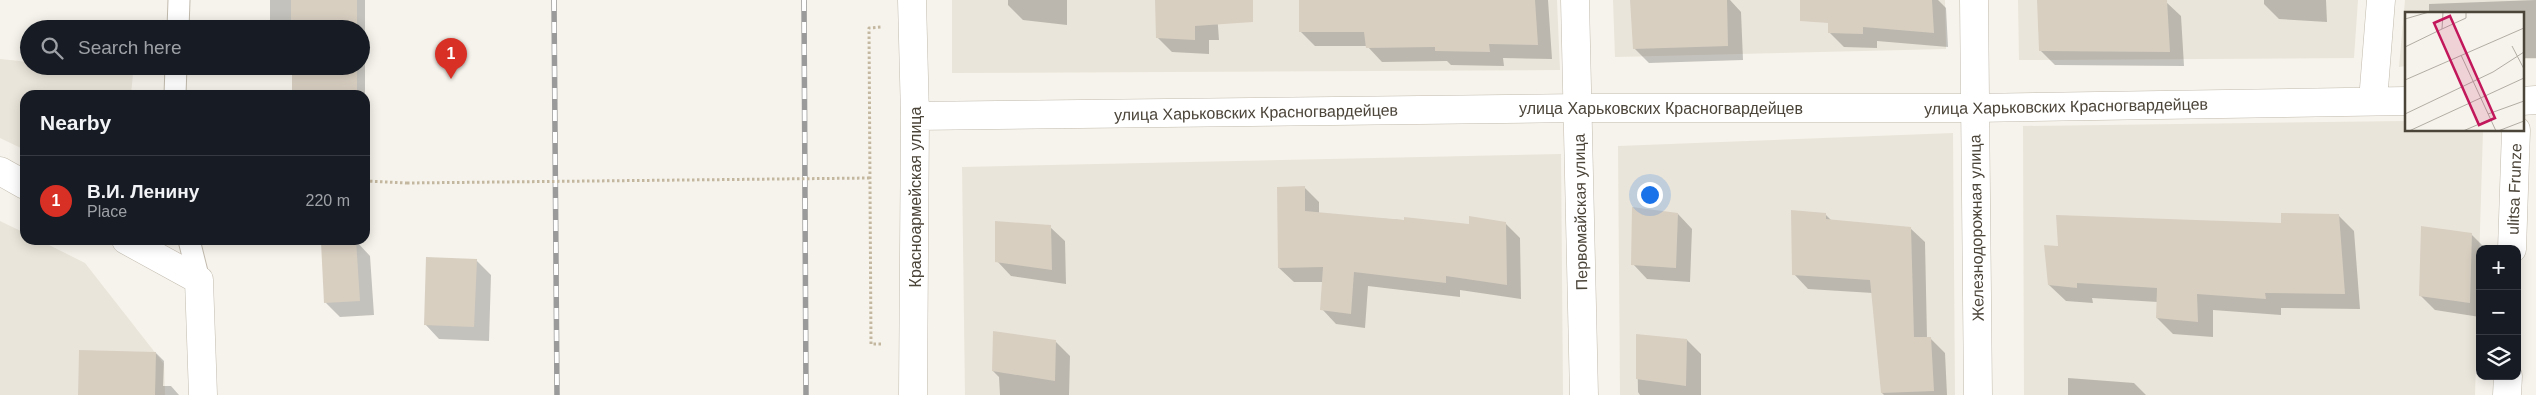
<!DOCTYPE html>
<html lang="en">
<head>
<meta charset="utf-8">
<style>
	:root { --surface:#171b24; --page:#20242c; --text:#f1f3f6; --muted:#9ea1a6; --line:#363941; --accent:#d93025 }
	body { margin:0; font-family:Helvetica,sans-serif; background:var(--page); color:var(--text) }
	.controls { position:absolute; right:15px; bottom:15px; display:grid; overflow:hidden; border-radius:10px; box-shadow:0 2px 12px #0003 }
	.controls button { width:45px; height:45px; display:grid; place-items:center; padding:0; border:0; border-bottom:1px solid var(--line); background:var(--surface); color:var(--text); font:25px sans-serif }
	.you { position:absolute; left:1649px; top:194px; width:18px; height:18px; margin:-12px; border:4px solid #fff; border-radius:50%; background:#1a73e8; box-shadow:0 0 0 8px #1a73e833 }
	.badge { display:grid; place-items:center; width:32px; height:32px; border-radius:50%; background:var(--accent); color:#fff; font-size:16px; font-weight:700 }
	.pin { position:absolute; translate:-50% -41px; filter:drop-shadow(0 1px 2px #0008) }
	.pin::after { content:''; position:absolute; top:26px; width:18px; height:15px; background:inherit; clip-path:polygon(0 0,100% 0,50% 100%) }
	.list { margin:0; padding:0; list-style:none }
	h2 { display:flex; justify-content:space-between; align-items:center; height:65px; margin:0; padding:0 20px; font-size:21px }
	h2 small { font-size:16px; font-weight:400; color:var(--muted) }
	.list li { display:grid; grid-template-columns:32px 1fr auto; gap:15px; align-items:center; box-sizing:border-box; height:90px; padding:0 20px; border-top:1px solid var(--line) }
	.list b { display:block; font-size:19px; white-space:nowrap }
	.list p { margin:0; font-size:16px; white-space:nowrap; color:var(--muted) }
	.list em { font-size:16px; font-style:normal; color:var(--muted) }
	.icon { flex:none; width:28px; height:28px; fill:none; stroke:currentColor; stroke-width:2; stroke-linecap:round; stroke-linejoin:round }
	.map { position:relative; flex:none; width:2536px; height:395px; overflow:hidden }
	.search { position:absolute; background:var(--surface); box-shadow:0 2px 12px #0003; left:20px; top:20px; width:350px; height:55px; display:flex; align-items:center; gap:12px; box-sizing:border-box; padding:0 18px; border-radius:28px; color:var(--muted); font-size:19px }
	.panel { position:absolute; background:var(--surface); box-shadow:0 2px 12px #0003; left:20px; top:90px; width:350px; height:155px; border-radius:15px }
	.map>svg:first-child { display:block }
	.residential { fill:#eae5da }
	.shadow { fill:#0003 }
	.building { fill:#d8cfc1 }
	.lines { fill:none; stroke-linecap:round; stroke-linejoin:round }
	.lane-casing { stroke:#c2bbae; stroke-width:23 }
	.street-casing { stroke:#c2bbae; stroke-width:29 }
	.path { stroke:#c4b79f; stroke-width:3; stroke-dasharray:2.5 2.5; stroke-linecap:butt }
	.lane { stroke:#fff; stroke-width:21 }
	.street { stroke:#fff; stroke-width:28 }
	.rail-casing { stroke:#9a9a9a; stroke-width:5.5 }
	.rail { stroke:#fff; stroke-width:4; stroke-dasharray:11; stroke-linecap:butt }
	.path-bridge { stroke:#c4b79f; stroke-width:3; stroke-dasharray:2.5 2.5; stroke-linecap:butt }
	.labels { text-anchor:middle; stroke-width:5; stroke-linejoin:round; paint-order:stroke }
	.street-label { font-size:16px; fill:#4b4439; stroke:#fff }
	.inset-road { fill:none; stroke:#b2ada4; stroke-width:1 }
	.view { fill:#c2185b; fill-opacity:0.15; stroke:#c2185b; stroke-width:2.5 }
	.inset-edge { fill:none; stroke:#4b4439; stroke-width:2.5 }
</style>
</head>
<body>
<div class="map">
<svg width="2536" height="395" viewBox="0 0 2536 395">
	<rect width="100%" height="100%" fill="#f6f3ec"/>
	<!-- residential -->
	<path class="residential" d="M952,0H1557L1560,70L952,73Z
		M1613,0H1945L1946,49L1615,57Z
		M2018,0H2358L2354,58L2019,60Z
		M2405,0H2536V59H2522V14H2406V66L2399,67Z
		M0,59L29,62V66H62L133,74L131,95H25V150L0,138Z
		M2406,121V130H2483L2475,395H2024L2023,126Z
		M1953,133L1955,395H1620L1618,146Z
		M1561,154L1563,395H965L962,167Z
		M0,221L25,233V240H39L85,263L164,364L165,395H0Z"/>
	<!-- shadow -->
	<path class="shadow" d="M270,0H365V132V95H293V66H361V29H273L270,26Z
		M1008,0H1067V25L1023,20L1008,5Z
		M1156,0H1205L1217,13L1219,40H1209V54L1172,52L1157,37Z
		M1299,0H1548L1552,59L1503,58L1504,66L1451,65L1447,61L1382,62L1367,46H1315L1300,31L1301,2Z
		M1631,0H1730L1741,12L1743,60L1649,63L1634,48Z
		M1828,0H1938L1946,8L1948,47L1877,41V48L1844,47L1829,32Z
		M2264,0H2326L2327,22L2279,19L2264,4Z
		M2536,0V58H2522V14H2429V4Z
		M2166,2L2181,16L2184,66L2055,65L2040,50Z
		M1304,187L1319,202V214L1471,225L1506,224L1520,238L1521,299L1460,290V297L1368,286L1365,328L1336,324L1322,309L1324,282H1294L1279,268Z
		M1678,214L1692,229L1690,282L1647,279L1633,264Z
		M1825,214L1832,221L1910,228L1925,242L1927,338H1930L1945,353L1947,395H1884L1882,393L1873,293L1808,289L1794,274Z
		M2338,215L2354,231L2360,309L2281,308V315L2213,310V337L2173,334L2157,318L2158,302L2092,298L2093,303L2066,301L2049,285L2060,248L2283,224Z
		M1050,227L1065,241L1066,284L1011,276L997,261Z
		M2471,234L2486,249H2480V317L2435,310L2420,295Z
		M356,241L370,256L374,315L340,317L326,303Z
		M476,260L491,275L489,341L439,339L425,324Z
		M1637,335L1687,340L1701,354V395H1640L1638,392Z
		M1056,342L1070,356L1069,395H1000L999,377L993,371Z
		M156,353L164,361L163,386H171L179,395H79Z
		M2068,378L2134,383L2146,395H2068Z"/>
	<!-- building -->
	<path class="building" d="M291,0H357V29H291Z
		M1155,0H1253V22L1195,26V40L1156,38Z
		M1299,0H1535L1538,45L1489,44L1490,52L1435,51V47L1366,48L1364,32H1299Z
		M1630,0H1727L1728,46L1633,49Z
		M1800,0H1932L1934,33L1863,27V34L1828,33V23L1800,21Z
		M2037,0H2167L2170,52L2039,51Z
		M292,66H357V95H292Z
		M1305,186V211L1404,220V217L1469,224V216L1506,222L1507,285L1446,276V283L1354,272L1351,314L1320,310L1323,267L1278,268L1277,187Z
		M1632,207L1678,213L1676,268L1631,265Z
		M1791,210L1826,213V219L1911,227L1914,337H1931L1934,391L1881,393L1870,280L1792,275Z
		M2281,213L2339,214L2345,294L2265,293L2266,299L2197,294L2198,322L2156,318L2157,288L2077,283V288L2048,285L2044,245L2058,246L2056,215L2281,223Z
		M995,221L1051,225L1052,270L995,262Z
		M2421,226L2472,233L2470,303L2419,296Z
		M356,240L360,301L324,303L321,242Z
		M426,257L477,259L474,327L424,325Z
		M993,331L1056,340L1055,381L992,371Z
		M1636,334L1687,339L1686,386L1636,379Z
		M79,350L156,352L155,395H78Z"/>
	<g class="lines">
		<defs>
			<path id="lane" d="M178,29L179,0
				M175,95L176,66
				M189,240L199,280"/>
			<path id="street" d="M912,0L915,116L913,395
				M1575,0L1584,395
				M1974,0L1978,395
				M2373,101L2381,0
				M2522,101L2536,100
				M915,116L1578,108H1974L2406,101
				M0,171L25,185
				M126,240L199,280L203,395
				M2512,249L2516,130
				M2507,395L2508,376"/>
		</defs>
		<!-- lane casing -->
		<use href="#lane" class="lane-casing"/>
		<!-- street casing -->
		<use href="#street" class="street-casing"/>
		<!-- path -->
		<path class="path" d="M365,181L407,183
			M881,344H871L869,28L881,27"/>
		<!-- lane -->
		<use href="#lane" class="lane"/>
		<!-- street -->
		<use href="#street" class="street"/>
		<defs>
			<path id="rail" d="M554,0L557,395
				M804,0L806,395"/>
		</defs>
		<!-- rail casing -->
		<use href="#rail" class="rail-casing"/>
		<!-- rail -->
		<use href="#rail" class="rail"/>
		<!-- path-bridge -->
		<path class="path-bridge" d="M407,183L870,178"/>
	</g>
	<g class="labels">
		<!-- street labels -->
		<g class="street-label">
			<text transform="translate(2066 106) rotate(-1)" y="6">улица Харьковских Красногвардейцев</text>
			<text x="1661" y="114">улица Харьковских Красногвардейцев</text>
			<text transform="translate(1256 112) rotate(-1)" y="6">улица Харьковских Красногвардейцев</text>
			<text transform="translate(2514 189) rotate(-88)" y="6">ulitsa Frunze</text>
			<text transform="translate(915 197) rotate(-90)" y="6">Красноармейская улица</text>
			<text transform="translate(1580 212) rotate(-91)" y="6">Первомайская улица</text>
			<text transform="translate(1976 228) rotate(-91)" y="6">Железнодорожная улица</text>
		</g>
	</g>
	<!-- overview -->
	<g transform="translate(2405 12)">
		<rect width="119" height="119" fill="#f6f3ec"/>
		<path class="inset-road" d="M0,7L24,0M37,17L61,6V0M107,34L119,57M0,35L37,17L38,0M56,43L91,119M0,68L119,16M0,102L88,60L119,40M83,102L119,89M4,119L119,66M58,119L86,107M93,119L119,109"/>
		<path class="view" d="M45,4L90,106L74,113L29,11Z"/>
		<rect width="119" height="119" class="inset-edge"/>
	</g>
</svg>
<div class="controls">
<button>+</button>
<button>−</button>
<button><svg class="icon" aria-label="layers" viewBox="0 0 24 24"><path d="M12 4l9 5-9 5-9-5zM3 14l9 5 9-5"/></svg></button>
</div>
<div class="you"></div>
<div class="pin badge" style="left:451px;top:79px">1</div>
<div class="search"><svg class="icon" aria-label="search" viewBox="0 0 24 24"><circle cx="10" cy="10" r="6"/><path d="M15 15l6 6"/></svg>Search here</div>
<section class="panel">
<h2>Nearby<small></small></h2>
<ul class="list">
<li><span class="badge">1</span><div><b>В.И. Ленину</b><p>Place</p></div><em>220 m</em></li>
</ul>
</section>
</div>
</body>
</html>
